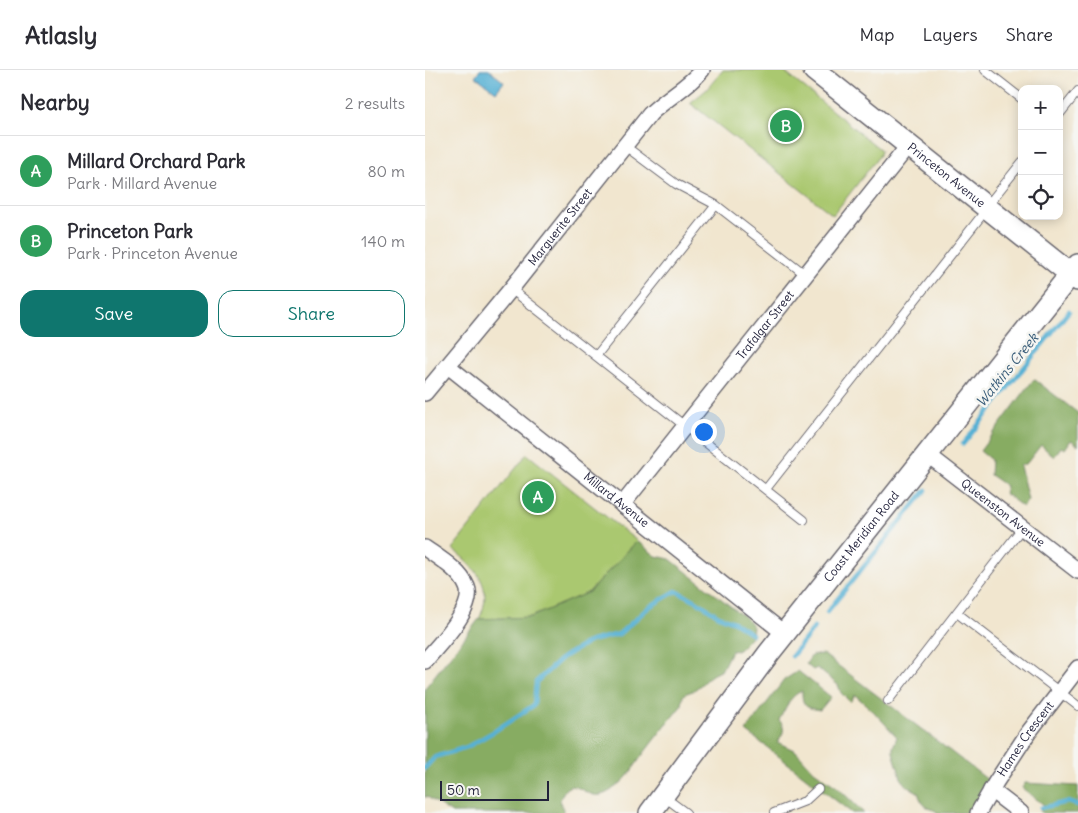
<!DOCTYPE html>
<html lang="en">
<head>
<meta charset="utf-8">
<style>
	:root { --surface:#fff; --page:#f7f7f7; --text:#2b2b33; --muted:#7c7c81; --line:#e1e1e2; --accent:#0f766e }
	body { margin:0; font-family:Delius,sans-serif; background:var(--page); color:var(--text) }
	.controls { position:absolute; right:15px; top:15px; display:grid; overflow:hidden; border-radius:10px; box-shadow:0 2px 12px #0003 }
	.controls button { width:45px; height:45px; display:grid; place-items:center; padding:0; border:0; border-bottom:1px solid var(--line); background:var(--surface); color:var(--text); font:25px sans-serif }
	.scale { position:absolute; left:15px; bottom:12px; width:109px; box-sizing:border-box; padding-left:5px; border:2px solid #22223b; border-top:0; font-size:14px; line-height:18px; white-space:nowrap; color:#22223b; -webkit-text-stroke:4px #f6f6f2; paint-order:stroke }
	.you { position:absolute; left:278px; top:361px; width:18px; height:18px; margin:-12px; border:4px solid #fff; border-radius:50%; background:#1a73e8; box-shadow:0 0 0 8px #1a73e833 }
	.badge { display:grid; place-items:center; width:32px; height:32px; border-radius:50%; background:var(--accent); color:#fff; font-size:16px; font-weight:700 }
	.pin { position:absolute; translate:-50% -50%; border:2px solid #fff; box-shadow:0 1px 5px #0006 }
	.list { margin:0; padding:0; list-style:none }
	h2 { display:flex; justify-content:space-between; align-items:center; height:65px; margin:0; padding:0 20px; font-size:21px }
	h2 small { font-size:16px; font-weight:400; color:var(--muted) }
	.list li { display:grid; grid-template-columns:32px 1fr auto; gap:15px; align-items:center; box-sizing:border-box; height:70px; padding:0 20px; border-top:1px solid var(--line) }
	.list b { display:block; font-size:19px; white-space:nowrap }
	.list p { margin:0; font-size:16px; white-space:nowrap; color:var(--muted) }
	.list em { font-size:16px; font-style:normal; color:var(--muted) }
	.actions { display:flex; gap:10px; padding:15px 20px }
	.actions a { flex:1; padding:11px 0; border:1px solid var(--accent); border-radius:15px; text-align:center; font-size:18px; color:var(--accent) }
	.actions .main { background:var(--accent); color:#fff }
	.icon { flex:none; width:28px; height:28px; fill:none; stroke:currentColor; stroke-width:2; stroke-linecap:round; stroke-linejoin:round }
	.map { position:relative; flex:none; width:653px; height:743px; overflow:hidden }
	header { display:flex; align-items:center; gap:30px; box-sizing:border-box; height:70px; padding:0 25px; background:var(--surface); border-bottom:1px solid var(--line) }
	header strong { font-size:24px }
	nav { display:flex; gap:28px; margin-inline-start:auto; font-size:18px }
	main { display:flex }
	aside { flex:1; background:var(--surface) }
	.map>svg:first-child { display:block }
	.green { fill:#aac870; stroke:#667556 }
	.forest { fill:#87ac62; stroke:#54674e }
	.water { fill:#56b1d4; stroke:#3c6a88 }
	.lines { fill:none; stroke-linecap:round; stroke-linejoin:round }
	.stream { stroke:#56b1d4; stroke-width:4.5 }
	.lane-casing { stroke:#6a676f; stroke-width:10 }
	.street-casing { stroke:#6a676f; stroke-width:18 }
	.secondary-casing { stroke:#6a676f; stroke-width:24 }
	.lane { stroke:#fff; stroke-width:8 }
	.street { stroke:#fff; stroke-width:15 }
	.secondary { stroke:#fff; stroke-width:21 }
	.labels { text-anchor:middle; stroke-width:5; stroke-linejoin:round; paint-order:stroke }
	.street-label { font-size:12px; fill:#22223b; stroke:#f6f6f2 }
	.water-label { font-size:14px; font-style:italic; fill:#375b78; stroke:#f6f6f2 }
</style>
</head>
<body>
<header>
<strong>Atlasly</strong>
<nav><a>Map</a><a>Layers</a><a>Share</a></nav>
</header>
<main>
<aside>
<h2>Nearby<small>2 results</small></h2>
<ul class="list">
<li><span class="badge" style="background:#2e9e5b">A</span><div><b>Millard Orchard Park</b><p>Park · Millard Avenue</p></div><em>80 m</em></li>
<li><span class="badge" style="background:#2e9e5b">B</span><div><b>Princeton Park</b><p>Park · Princeton Avenue</p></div><em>140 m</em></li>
</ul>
<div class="actions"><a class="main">Save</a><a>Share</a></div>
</aside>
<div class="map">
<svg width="653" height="743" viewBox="0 0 653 743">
	<rect width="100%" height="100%" fill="#f6f6f2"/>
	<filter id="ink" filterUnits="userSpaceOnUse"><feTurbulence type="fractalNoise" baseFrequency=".02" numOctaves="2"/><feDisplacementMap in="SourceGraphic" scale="10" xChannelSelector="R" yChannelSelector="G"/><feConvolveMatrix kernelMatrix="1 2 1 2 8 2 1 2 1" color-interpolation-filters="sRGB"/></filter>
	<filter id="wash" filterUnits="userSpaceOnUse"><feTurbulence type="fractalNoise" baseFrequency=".0096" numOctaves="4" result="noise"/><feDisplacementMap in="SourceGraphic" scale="20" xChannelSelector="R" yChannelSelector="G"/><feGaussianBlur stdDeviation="1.12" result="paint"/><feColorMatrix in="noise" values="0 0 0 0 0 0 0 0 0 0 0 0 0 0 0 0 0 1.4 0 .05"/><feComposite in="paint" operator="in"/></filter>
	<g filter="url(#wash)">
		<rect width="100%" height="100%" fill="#f1e6cf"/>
		<!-- green -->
		<path class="green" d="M298,0H357L456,80L455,85L408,145L265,33L281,20Z
			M102,384L212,471L164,522L106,547L54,549C70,517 51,497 27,479Z"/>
		<!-- forest -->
		<path class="forest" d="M609,309L653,343V375L646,370L640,379L636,377L629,387L616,375L602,393L595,396L603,430L598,437L579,423L581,416L565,405L566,390L555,381Z
			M212,471L231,486L245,489L322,549L328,557L327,565L314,580L306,581L296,601C282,605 280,613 269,620C265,623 261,622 258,626L257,635C244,651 231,667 219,683C209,696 203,710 189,718C186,721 180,724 176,725C159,729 145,700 135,730L139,743H27L1,726L0,728V618L54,549L106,547L164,522Z
			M398,584L567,713L544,743H512L511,741C500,737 496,734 493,722L482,716L476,708L468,682V677L472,667L449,642L430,625L425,632L416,623L413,615L392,598L388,600L381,594L387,585Z
			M373,601L406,627L395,640C380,638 377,636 377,621C365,625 360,640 354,650C361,658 359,664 352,672L371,681L389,701L412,717L439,743H427L321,661L359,610Z
			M600,713L653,716V743H618L615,741L619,735L597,718Z"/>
		<!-- water -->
		<path class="water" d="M55,0H64L79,12L71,22L50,6Z"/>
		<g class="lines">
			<!-- stream -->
			<path class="stream" d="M538,374L644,241
				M402,542L501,420
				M367,586L389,558
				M0,698L10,687L42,677L68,662L109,635L111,612L138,587L166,571L194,564L224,537L251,521L270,530L294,546L309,552L327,564
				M616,738L642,732L653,735"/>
		</g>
	</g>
	<g filter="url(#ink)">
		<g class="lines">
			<defs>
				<path id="lane" d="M560,0L597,29
					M634,45L653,21
					M200,76L251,114L291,135L381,205
					M562,136L597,92
					M86,219L379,450
					M171,286L291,135
					M341,419L561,140
					M532,543L653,636
					M463,631L597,458
					M238,726L261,743
					M349,743L380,731L393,719"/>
				<g id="street">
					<path id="s1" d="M23,296L360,564"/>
					<path id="s2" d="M0,323L86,219L225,44C241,28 262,18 277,0"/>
					<path id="s3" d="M502,384L653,501"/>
					<path id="s4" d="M197,435L484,75"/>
					<path d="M0,478C14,488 35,500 42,517C51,538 13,575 0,591"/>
					<path d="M566,720L596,743"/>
					<path id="s5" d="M553,743L571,712L603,663L653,598"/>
				</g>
				<g id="secondary">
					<path id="s6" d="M389,0L653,210"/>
					<path id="s7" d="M225,743L344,583L653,195"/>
				</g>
			</defs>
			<!-- lane casing -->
			<use href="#lane" class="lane-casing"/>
			<!-- street casing -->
			<use href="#street" class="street-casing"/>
			<!-- secondary casing -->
			<use href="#secondary" class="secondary-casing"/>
			<!-- lane -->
			<use href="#lane" class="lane"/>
			<!-- street -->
			<use href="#street" class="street"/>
			<!-- secondary -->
			<use href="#secondary" class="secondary"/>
		</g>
	</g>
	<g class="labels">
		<!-- street labels -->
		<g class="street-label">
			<text dy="4" stroke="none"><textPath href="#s6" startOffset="169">Princeton Avenue</textPath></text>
			<text dy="4" stroke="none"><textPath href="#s2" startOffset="214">Marguerite Street</textPath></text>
			<text dy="4" stroke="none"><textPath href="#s4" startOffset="230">Trafalgar Street</textPath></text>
			<text dy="4" stroke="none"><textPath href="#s1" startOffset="215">Millard Avenue</textPath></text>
			<text dy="4" stroke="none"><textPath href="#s3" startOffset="96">Queenston Avenue</textPath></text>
			<text dy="4" stroke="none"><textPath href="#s7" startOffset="348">Coast Meridian Road</textPath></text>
			<text dy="4" stroke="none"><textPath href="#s5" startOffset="88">Hames Crescent</textPath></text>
		</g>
		<!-- water labels -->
		<g class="water-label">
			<text transform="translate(582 300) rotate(-51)" y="5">Watkins Creek</text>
		</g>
	</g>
</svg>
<div class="controls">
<button>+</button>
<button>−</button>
<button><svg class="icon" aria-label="locate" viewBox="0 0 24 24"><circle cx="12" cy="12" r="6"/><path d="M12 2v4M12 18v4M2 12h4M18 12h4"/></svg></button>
</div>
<div class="scale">50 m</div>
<div class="you"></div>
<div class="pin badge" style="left:113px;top:427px;background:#2e9e5b">A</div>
<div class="pin badge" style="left:361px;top:56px;background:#2e9e5b">B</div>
</div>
</main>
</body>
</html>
